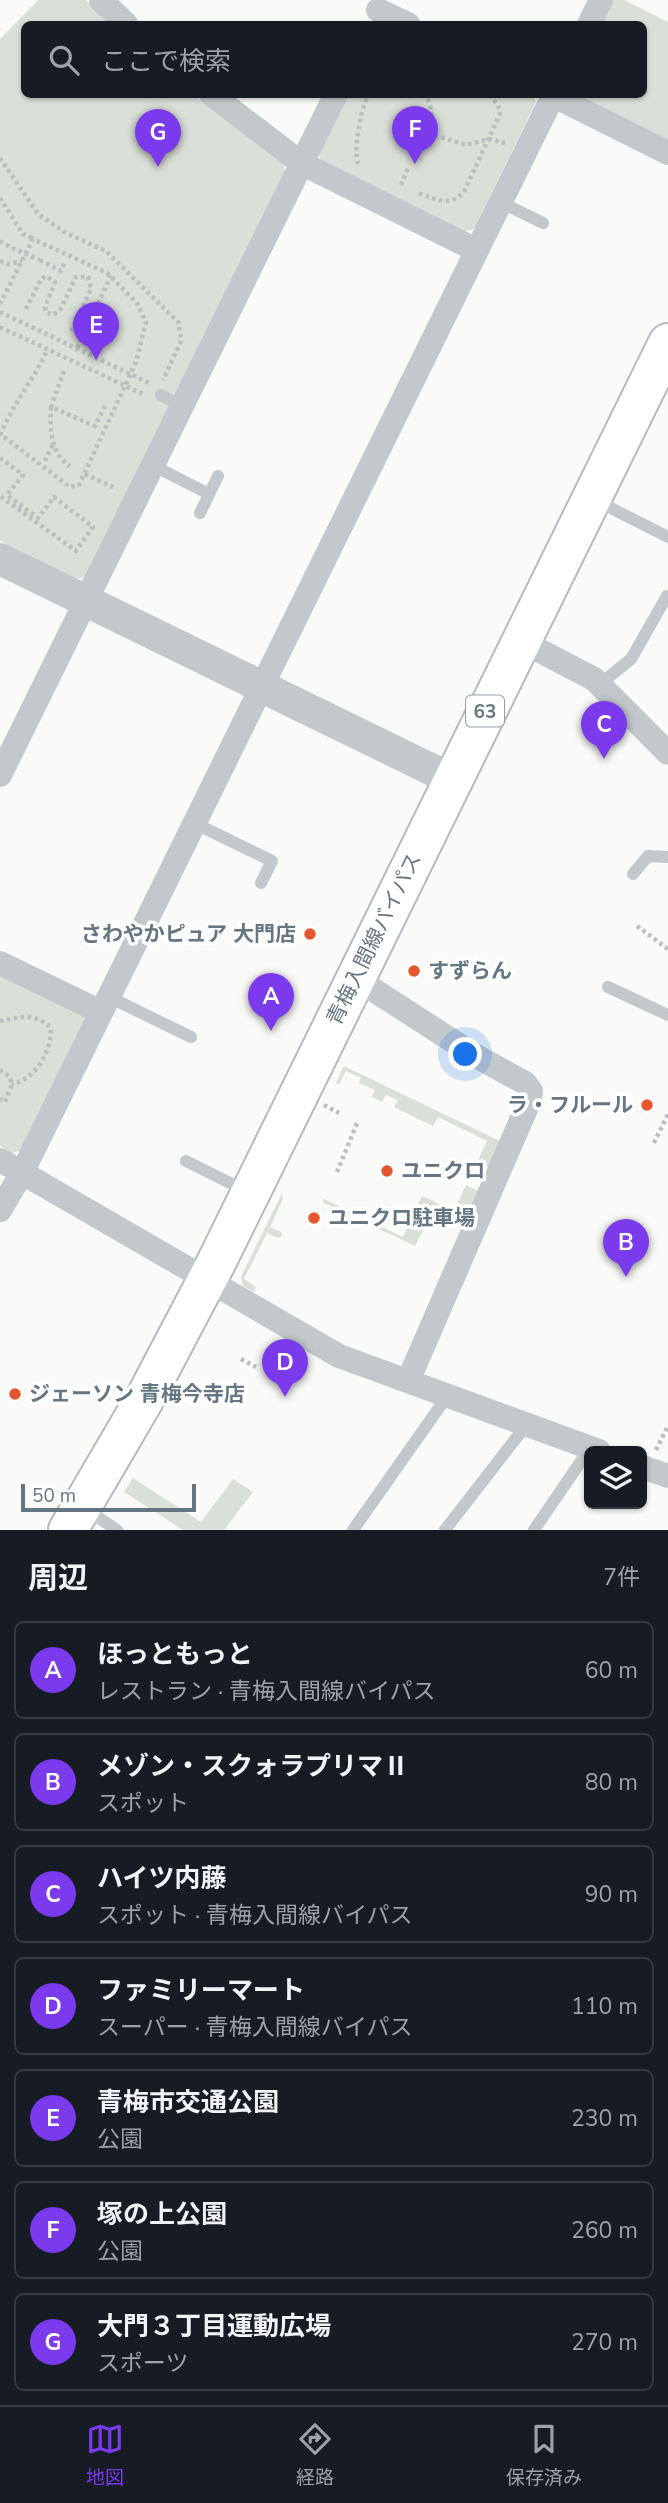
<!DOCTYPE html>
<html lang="ja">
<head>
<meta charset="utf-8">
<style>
	:root { --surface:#171b24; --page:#242831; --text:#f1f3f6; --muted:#9ea1a6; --line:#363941; --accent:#7c3aed }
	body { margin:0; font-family:"Nunito Sans","Noto Sans JP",sans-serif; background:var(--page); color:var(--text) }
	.controls { position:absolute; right:21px; bottom:21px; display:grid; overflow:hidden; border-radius:10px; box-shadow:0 2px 5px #0004 }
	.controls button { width:63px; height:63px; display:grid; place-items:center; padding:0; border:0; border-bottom:2px solid var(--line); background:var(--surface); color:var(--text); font:35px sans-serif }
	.scale { position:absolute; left:21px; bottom:18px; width:175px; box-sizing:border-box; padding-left:7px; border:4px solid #657683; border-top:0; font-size:19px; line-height:24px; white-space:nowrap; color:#657683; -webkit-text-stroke:5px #fff; paint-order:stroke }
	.you { position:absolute; left:466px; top:1055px; width:24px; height:24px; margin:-18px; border:5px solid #fff; border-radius:50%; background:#1a73e8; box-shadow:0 0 0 10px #1a73e833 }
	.badge { display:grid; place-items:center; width:46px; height:46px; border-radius:50%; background:var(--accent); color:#fff; font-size:23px; font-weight:700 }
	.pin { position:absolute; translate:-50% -58px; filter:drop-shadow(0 2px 4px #0008) }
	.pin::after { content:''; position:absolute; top:37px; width:24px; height:21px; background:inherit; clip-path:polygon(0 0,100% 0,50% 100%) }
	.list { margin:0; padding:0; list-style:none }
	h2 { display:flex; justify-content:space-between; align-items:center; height:91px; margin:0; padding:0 28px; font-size:30px }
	h2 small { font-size:23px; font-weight:400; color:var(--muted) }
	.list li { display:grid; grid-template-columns:46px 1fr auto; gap:21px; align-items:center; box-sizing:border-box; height:98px; margin:0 14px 14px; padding:0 14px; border:2px solid var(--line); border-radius:10px }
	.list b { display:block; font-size:26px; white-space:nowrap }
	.list p { margin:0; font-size:23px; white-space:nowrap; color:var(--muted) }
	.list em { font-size:23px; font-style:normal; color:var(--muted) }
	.icon { flex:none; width:38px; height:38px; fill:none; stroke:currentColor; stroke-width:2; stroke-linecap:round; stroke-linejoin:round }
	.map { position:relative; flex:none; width:668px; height:1530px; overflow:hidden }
	.search { position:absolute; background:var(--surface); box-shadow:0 2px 5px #0004; left:21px; right:21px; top:21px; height:77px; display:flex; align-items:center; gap:18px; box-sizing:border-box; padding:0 24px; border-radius:10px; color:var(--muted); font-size:26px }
	.sheet { height:875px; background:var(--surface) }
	nav { display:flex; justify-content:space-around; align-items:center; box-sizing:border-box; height:98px; border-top:2px solid var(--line); background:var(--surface); font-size:19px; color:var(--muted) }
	nav a { display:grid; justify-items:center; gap:4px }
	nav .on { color:var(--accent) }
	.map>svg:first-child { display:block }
	.green { fill:#dadfd7 }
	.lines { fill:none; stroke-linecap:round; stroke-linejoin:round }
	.primary-casing { stroke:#b5babe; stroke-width:42 }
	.path { stroke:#bbbfc2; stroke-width:4.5; stroke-dasharray:3.5 3.5; stroke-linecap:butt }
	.service { stroke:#c3c8cc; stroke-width:12 }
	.minor { stroke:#c3c8cc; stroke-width:24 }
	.tertiary { stroke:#c3c8cc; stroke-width:32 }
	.primary { stroke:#fff; stroke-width:38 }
	.path-bridge { stroke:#bbbfc2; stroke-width:4.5; stroke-dasharray:3.5 3.5; stroke-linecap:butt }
	.poi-dot { fill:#e4572e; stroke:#fff; stroke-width:2.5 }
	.labels { text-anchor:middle; stroke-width:7; stroke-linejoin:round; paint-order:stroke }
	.shield { fill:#fff; stroke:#939fa8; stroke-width:2 }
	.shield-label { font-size:19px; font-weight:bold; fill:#657683 }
	.poi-label { font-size:21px; font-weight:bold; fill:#657683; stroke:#fff; text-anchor:start }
	.street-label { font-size:21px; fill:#657683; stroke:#fff }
</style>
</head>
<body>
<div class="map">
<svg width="668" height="1530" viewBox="0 0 668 1530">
	<rect width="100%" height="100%" fill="#fafaf8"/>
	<!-- green -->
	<path class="green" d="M38,0H86L111,24H24V94L194,95L283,162L285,171L86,577L77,579L0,541V39Z
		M612,0H624L668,22V140L575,95L644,94V24H600Z
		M532,94L536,102L474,229L464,232L321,162L319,155L348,95Z
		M0,970L83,1011L86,1020L22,1150L12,1153L0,1146Z
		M344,1066L504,1143L492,1169L477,1162L487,1141L438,1117L433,1126L394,1107L398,1100L386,1095L382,1102L372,1097L375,1090L359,1083L361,1078L346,1071L339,1084L336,1083Z
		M466,1185L482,1193L467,1227L433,1210L415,1246L322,1202L324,1199L403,1237L422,1196L454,1211Z
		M282,1193L283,1199L270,1227L281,1232L282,1236L278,1238L267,1233L244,1279L256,1287L254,1292L243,1286L241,1277Z
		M133,1478L201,1522L233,1479L253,1492L224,1530H183L124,1492Z"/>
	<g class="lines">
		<defs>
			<path id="primary" d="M68,1530L144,1400L217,1261L668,343"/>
		</defs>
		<!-- primary casing -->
		<use href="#primary" class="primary-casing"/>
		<!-- path -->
		<path class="path" d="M428,133L466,145L489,139L505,143
			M421,141C434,126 435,112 425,94
			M0,158L38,214L66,233L106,251L179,323L181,341L163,380
			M358,164C353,151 361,106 369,94
			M401,185L408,168
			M419,193C437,200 449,207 464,192L500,114L498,105L488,94
			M0,198L23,234L33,239
			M0,241L12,248
			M40,260L61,271L65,262
			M0,261L9,264L22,261
			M0,304L33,239L107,273L137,303L146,322L136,362L79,485L70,487L0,434
			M26,309L41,279L46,276L55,282L45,307L46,312L53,315L60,310L76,277H88L91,289L71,331
			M0,312L151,384
			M0,327L145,395
			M77,348L111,276
			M64,371L51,407L95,426L105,406
			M51,407C50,429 50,453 70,466
			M0,435C13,404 34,379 48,349
			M0,458L23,475L7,495L38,518L54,497L93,527L76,551L0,496
			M45,461L53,444
			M85,474L115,488
			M637,926L668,949
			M0,1021C17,1017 39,1012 51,1029C51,1052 36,1079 12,1084
			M0,1070L10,1077L12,1084L5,1102L0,1099
			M324,1105L339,1113
			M654,1143L668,1114
			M337,1172L358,1121
			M241,1359L256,1367
			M656,1450L668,1426"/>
		<!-- service -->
		<path class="service" d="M500,202L543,223
			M161,395L182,406
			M152,465L209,494
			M595,500L668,537
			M200,513L218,476
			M599,685L631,659L667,596
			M194,823L272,861L261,883
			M633,874L648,856L668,857
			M608,987L668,1015
			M109,997L191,1037
			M186,1161L248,1192
			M85,1509L117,1530
			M353,1530L448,1395
			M445,1530L527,1424
			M534,1530L590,1448"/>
		<!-- minor -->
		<path class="minor" d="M101,0L126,24
			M378,10L408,24
			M589,24L601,0
			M211,94L301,163L476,250
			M550,94L668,153
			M521,641L594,679L668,753
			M0,775L336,94
			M0,963L101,1012
			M355,978L476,1056L525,1083L531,1091L529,1102L408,1381
			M0,1160L339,1356L599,1451
			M0,1210L22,1173L554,94
			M642,1467L668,1476"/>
		<!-- tertiary -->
		<path class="tertiary" d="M0,559L451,779"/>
		<!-- primary -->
		<use href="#primary" class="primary"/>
		<!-- path-bridge -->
		<path class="path-bridge" d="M12,248L40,260"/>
	</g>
	<!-- markers -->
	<g class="poi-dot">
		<circle cx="310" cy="934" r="7"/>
		<circle cx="414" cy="971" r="7"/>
		<circle cx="647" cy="1105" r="7"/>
		<circle cx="387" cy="1171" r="7"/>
		<circle cx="314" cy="1218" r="7"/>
		<circle cx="15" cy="1394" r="7"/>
	</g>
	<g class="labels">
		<!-- shield labels -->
		<rect class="shield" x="466" y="695.5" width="38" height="31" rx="5"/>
		<g class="shield-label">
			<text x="485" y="718">63</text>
		</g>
		<!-- poi labels -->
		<g class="poi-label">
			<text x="296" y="941" text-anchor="end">さわやかピュア 大門店</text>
			<text x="428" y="978">すずらん</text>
			<text x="633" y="1112" text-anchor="end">ラ・フルール</text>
			<text x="401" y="1178">ユニクロ</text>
			<text x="328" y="1225">ユニクロ駐車場</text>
			<text x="29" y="1401">ジェーソン 青梅今寺店</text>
		</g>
		<!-- street labels -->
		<g class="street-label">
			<text transform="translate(374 939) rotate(-64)" y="7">青梅入間線バイパス</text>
		</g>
	</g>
</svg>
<div class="controls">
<button><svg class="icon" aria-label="layers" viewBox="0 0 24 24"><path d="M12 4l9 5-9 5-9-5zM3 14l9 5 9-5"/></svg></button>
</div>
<div class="scale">50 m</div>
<div class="you"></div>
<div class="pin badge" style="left:271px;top:1031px">A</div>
<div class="pin badge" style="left:626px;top:1277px">B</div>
<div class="pin badge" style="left:604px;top:759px">C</div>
<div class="pin badge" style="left:285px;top:1397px">D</div>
<div class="pin badge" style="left:96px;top:360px">E</div>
<div class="pin badge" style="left:415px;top:164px">F</div>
<div class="pin badge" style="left:158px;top:167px">G</div>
<div class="search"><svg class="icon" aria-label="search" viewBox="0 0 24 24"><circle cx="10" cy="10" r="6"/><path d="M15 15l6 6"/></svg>ここで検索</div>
</div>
<section class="sheet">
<h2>周辺<small>7件</small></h2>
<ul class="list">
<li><span class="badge">A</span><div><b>ほっともっと</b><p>レストラン · 青梅入間線バイパス</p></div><em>60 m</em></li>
<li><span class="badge">B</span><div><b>メゾン・スクォラプリマⅡ</b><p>スポット</p></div><em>80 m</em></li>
<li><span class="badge">C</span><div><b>ハイツ内藤</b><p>スポット · 青梅入間線バイパス</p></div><em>90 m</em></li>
<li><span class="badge">D</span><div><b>ファミリーマート</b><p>スーパー · 青梅入間線バイパス</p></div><em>110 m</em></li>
<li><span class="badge">E</span><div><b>青梅市交通公園</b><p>公園</p></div><em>230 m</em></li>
<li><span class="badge">F</span><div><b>塚の上公園</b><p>公園</p></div><em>260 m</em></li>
<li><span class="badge">G</span><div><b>大門３丁目運動広場</b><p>スポーツ</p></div><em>270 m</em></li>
</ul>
</section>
<nav>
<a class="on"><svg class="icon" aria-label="map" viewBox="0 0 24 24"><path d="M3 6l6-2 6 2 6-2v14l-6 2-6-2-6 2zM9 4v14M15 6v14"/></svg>地図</a>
<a><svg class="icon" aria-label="directions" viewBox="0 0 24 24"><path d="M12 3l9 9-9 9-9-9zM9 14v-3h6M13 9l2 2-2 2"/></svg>経路</a>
<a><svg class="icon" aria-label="saved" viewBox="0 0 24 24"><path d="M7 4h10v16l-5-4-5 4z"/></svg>保存済み</a>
</nav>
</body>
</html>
